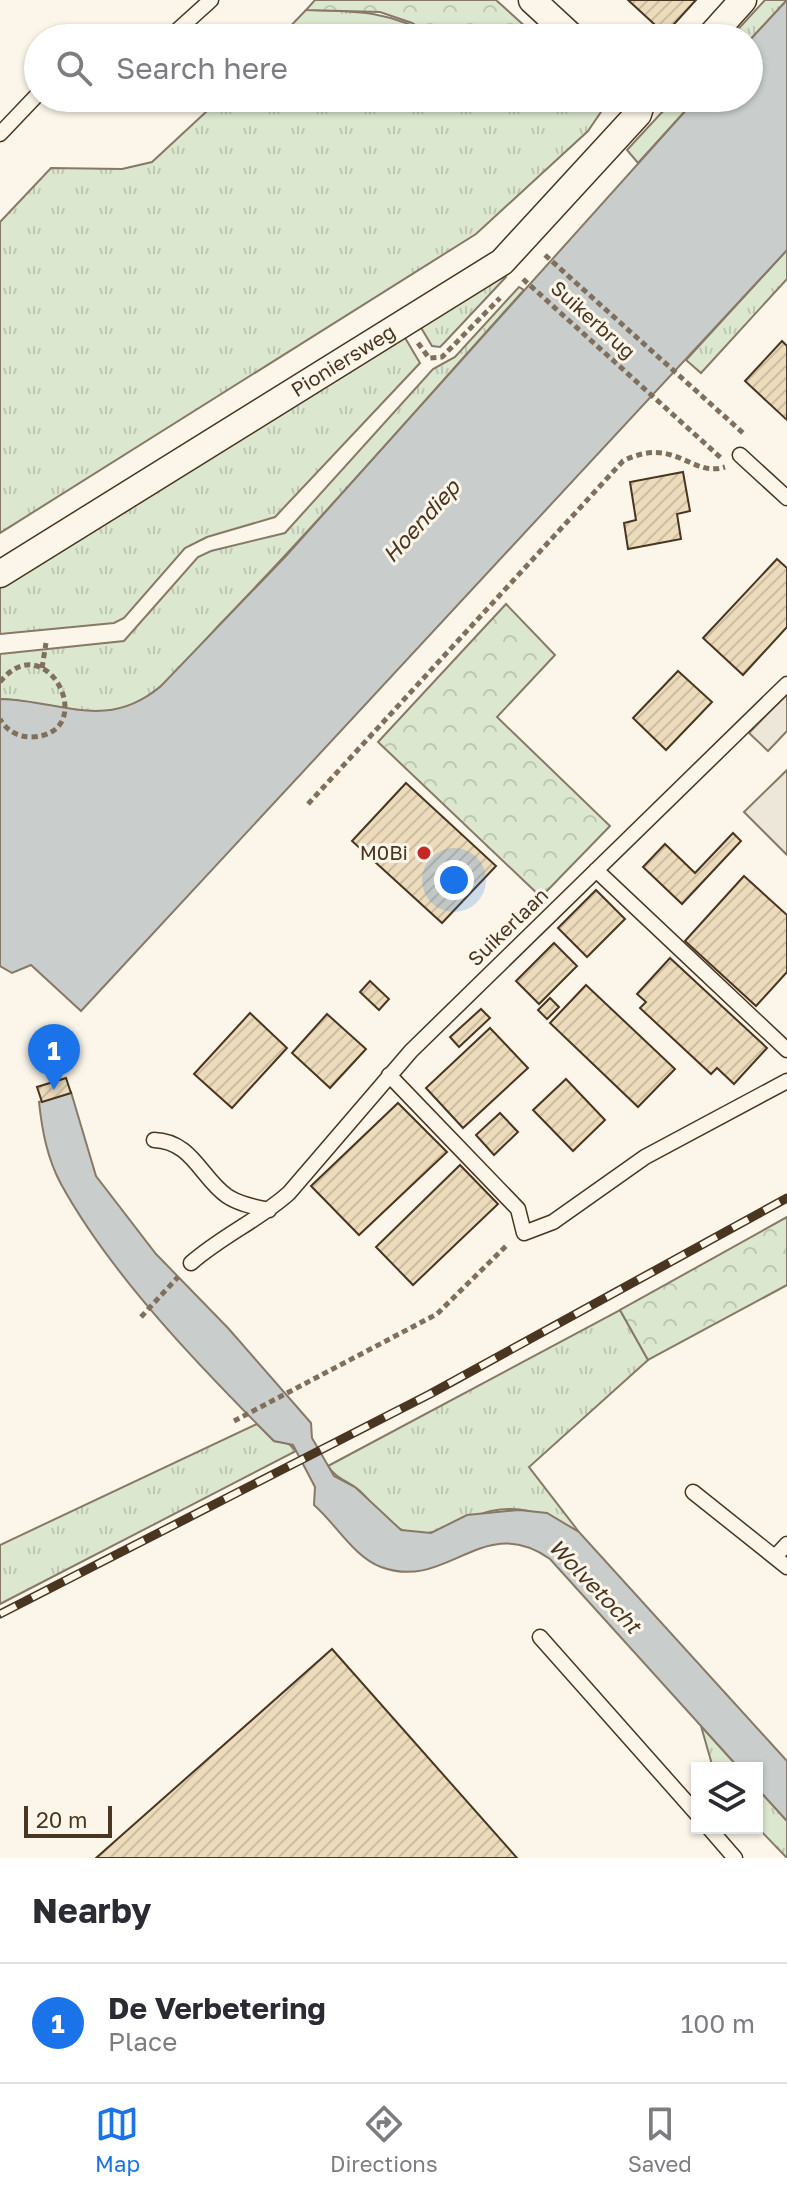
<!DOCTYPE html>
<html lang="en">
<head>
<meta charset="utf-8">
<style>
	:root { --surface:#fff; --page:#f7f7f7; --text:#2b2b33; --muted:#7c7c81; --line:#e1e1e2; --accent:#1a73e8 }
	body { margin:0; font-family:"Golos Text",sans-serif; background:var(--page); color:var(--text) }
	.controls { position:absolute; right:24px; bottom:24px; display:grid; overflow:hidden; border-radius:0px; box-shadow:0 2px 6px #0004 }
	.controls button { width:72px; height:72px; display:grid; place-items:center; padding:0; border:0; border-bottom:2px solid var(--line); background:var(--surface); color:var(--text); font:40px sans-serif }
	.scale { position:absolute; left:24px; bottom:20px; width:88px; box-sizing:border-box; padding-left:8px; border:4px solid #4a3520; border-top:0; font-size:22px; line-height:28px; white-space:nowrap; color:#4a3520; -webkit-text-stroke:6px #fbf6e9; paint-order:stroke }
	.you { position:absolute; left:454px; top:880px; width:28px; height:28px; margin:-20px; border:6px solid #fff; border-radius:50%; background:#1a73e8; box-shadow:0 0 0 12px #1a73e833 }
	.badge { display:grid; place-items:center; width:52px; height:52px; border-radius:50%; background:var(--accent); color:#fff; font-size:26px; font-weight:700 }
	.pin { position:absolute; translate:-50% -66px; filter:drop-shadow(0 2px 4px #0008) }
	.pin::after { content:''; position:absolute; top:42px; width:28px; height:24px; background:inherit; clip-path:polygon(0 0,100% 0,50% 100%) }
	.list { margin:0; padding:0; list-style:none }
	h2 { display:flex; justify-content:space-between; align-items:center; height:104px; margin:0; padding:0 32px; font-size:34px }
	h2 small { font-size:26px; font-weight:400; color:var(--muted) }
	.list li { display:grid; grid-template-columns:52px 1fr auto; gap:24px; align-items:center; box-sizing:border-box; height:120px; padding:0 32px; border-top:2px solid var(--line) }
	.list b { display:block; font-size:30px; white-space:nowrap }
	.list p { margin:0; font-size:26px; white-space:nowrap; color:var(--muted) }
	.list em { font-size:26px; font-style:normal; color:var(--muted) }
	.icon { flex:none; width:44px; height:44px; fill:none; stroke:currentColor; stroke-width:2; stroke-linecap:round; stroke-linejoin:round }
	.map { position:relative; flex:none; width:787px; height:1858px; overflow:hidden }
	.search { position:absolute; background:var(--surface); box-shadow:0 2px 6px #0004; left:24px; right:24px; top:24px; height:88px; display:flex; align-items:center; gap:20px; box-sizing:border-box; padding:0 28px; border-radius:44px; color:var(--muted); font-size:30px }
	.sheet { height:224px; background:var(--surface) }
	nav { display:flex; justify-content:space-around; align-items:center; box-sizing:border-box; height:112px; border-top:2px solid var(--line); background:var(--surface); font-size:22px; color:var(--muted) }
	nav a { display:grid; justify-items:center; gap:4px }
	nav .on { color:var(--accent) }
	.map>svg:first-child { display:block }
	.grass { fill:url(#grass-tufts); stroke:#887966; stroke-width:2 }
	.forest { fill:url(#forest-crowns); stroke:#887966; stroke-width:2 }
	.parking { fill:#ede7d9; stroke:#887966; stroke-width:2 }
	.water { fill:#c9cecd; stroke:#887966; stroke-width:2 }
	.building { fill:url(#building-hatch); stroke:#4a3520; stroke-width:2 }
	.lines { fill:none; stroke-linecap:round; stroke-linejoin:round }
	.lane-casing { stroke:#4a3520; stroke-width:17 }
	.street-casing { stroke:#4a3520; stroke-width:29 }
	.path { stroke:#7f6f5c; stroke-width:5; stroke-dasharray:6 4; stroke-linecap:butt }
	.lane { stroke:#fbf6e9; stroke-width:14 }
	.street { stroke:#fbf6e9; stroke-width:26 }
	.rail-casing { stroke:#4a3520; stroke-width:9 }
	.rail { stroke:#fbf6e9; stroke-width:6; stroke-dasharray:18; stroke-linecap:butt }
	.poi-dot { fill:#c62828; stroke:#fbf6e9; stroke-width:3 }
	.labels { text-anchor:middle; stroke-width:6; stroke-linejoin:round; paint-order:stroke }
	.street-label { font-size:20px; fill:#4a3520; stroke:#fbf6e9 }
	.poi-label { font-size:20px; fill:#4a3520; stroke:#fbf6e9; text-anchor:end }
	.water-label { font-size:22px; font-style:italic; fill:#4a3520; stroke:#fbf6e9 }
</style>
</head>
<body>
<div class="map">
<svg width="787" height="1858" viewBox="0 0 787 1858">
	<defs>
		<pattern id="grass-tufts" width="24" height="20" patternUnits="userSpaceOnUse" patternTransform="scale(2)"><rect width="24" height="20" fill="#dce7d0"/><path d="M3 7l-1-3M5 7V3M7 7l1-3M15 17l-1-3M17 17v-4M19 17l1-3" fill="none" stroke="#bec7b2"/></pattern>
		<pattern id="forest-crowns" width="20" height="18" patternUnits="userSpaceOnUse" patternTransform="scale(2)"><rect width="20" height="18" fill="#dce7d0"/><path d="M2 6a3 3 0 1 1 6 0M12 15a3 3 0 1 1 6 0" fill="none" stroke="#bec7b2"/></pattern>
		<pattern id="building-hatch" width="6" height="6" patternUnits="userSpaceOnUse" patternTransform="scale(2)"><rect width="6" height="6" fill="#ecdcbc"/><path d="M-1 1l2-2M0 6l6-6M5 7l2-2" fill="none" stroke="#ccbda1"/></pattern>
	</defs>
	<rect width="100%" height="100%" fill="#fbf6e9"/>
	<!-- grass -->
	<path class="grass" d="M765,0H787L749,41V38H730Z
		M306,10C358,11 391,11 437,38H279Z
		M221,98H602L603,109L588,131L476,234L0,533V222L51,168L122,169L152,162Z
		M675,98H697L638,163L627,150Z
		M787,250V279L701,373L686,360Z
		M500,271L506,277L444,343L440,347L432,346L420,326Z
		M519,287L524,290C425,400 328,512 225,619C195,649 166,693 126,707C84,722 42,700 0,699V654L124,641L198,557L211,551L285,533L433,369L455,357Z
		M404,336L420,363L275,517L207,537L185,548L124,618L114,623L0,634V588Z
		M620,1310L648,1360L529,1467L579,1532C551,1516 523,1504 491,1511C461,1518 432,1543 402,1530C386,1523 373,1504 361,1492C349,1481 336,1479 328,1466Z
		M257,1424L274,1441L288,1443L296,1451L0,1604V1545Z
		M701,1726L739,1768H713Z
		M757,1788L787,1821V1858L757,1827Z"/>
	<!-- forest -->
	<path class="forest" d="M315,0H496L538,38H437L412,23L380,12L306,10Z
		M506,604L555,655L497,717L610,826L541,897L378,742Z
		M787,1217V1285L648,1360L620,1310Z"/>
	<!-- parking -->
	<path class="parking" d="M787,694V731L768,751L749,733Z
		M787,770V855L744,812Z"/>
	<!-- water -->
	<path class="water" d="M787,0V250L81,1011L31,965L12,973L0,966V699C60,700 105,732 160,687L285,557L697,98H749V41Z
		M71,1092L96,1176L156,1254L228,1328L311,1423L312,1438L334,1476L355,1487L401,1530L431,1533L467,1515L519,1510L547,1513L579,1532L787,1761V1821L757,1788V1768H739L550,1559C482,1511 448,1592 381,1567C354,1557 336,1524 314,1505L315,1487L293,1445L274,1441C200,1367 111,1275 61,1184C47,1158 42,1130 39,1102Z"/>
	<!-- building -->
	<path class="building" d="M628,0H696L665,34Z
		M782,341L787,346V420L745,381Z
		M683,472L690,511L677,514L681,539L628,549L624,523L636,520L630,482Z
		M777,559L787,568V627L743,675L703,638Z
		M678,671L712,702L666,750L633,718Z
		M406,783L496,866L442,923L352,841Z
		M733,833L741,841L682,904L643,867L665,844L695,873Z
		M744,876L787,915V972L756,1006L685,941Z
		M596,890L625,919L587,957L558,928Z
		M554,943L577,966L539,1004L516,981Z
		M670,958L767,1048L734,1084L717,1068L711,1074L640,1008L646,1002L637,994Z
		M370,981L389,999L379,1010L360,992Z
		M586,985L675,1069L638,1107L550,1023Z
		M550,998L559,1007L547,1019L538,1010Z
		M481,1009L490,1018L459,1047L450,1037Z
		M250,1013L287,1048L232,1108L194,1074Z
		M327,1014L366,1049L330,1088L292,1053Z
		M490,1028L528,1068L463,1128L426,1088Z
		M66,1078L71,1093L42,1102L37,1087Z
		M566,1079L605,1120L573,1151L533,1110Z
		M398,1103L447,1152L359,1235L311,1186Z
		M500,1113L518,1132L494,1155L476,1135Z
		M460,1165L498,1204L413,1285L376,1247Z
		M332,1649L517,1858H96Z"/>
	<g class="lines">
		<defs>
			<path id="lane" d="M169,38L211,0
				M0,134L38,94
				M740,455L787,498
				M596,870L787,1050
				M389,1075L518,1209L524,1233L553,1222L645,1157L787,1081
				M154,1140C192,1141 201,1178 227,1196C239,1204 255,1207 269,1210
				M191,1263C223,1235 259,1220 289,1193L411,1051L787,684
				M693,1492L787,1567
				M775,1557L787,1544
				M540,1637L697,1814
				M709,1828L735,1858"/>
			<g id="street">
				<path d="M532,0L573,38"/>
				<path d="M709,38L743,0"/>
				<path id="s1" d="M0,574L502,262L638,114L643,98"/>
			</g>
		</defs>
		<!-- lane casing -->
		<use href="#lane" class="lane-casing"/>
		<!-- street casing -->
		<use href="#street" class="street-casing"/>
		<!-- path -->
		<path class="path" d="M545,255L743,433
			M523,279L721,458
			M418,343L429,358L442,357L500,298
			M42,668L46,643
			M0,682C47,623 102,735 31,737C18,737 7,731 0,719
			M308,804L623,461C675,435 691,478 725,467
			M141,1317L178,1277
			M234,1421L437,1314L507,1245"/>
		<!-- lane -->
		<use href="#lane" class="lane"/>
		<!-- street -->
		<use href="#street" class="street"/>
		<defs>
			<path id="rail" d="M0,1614L430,1394L787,1198"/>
		</defs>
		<!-- rail casing -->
		<use href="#rail" class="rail-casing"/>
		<!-- rail -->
		<use href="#rail" class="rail"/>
	</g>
	<!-- markers -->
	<circle class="poi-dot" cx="424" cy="853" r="8"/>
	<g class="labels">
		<!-- street labels -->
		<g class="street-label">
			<text transform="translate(593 320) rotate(42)" y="7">Suikerbrug</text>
			<text dy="7" stroke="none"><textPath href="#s1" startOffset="404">Pioniersweg</textPath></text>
			<text transform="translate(508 927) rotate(-44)" y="7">Suikerlaan</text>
		</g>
		<!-- poi labels -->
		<g class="poi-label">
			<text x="408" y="860">M0Bi</text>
		</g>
		<!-- water labels -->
		<g class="water-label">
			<text transform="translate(421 521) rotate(-48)" y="8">Hoendiep</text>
			<text transform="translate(595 1586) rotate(46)" y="8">Wolvetocht</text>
		</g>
	</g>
</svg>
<div class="controls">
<button><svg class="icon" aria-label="layers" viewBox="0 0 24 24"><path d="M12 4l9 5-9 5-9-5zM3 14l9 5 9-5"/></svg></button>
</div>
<div class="scale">20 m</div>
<div class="you"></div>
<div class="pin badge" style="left:54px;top:1090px">1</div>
<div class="search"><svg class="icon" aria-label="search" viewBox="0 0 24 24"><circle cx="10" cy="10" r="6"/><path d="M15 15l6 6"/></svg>Search here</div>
</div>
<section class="sheet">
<h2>Nearby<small></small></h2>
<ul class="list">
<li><span class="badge">1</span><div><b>De Verbetering</b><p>Place</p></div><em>100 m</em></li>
</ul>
</section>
<nav>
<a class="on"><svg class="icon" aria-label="map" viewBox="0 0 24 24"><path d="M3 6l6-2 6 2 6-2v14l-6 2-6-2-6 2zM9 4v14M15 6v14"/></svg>Map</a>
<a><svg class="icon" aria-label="directions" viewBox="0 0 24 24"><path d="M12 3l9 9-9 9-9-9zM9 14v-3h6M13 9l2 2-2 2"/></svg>Directions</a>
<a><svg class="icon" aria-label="saved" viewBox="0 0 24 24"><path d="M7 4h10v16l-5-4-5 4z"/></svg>Saved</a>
</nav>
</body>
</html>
